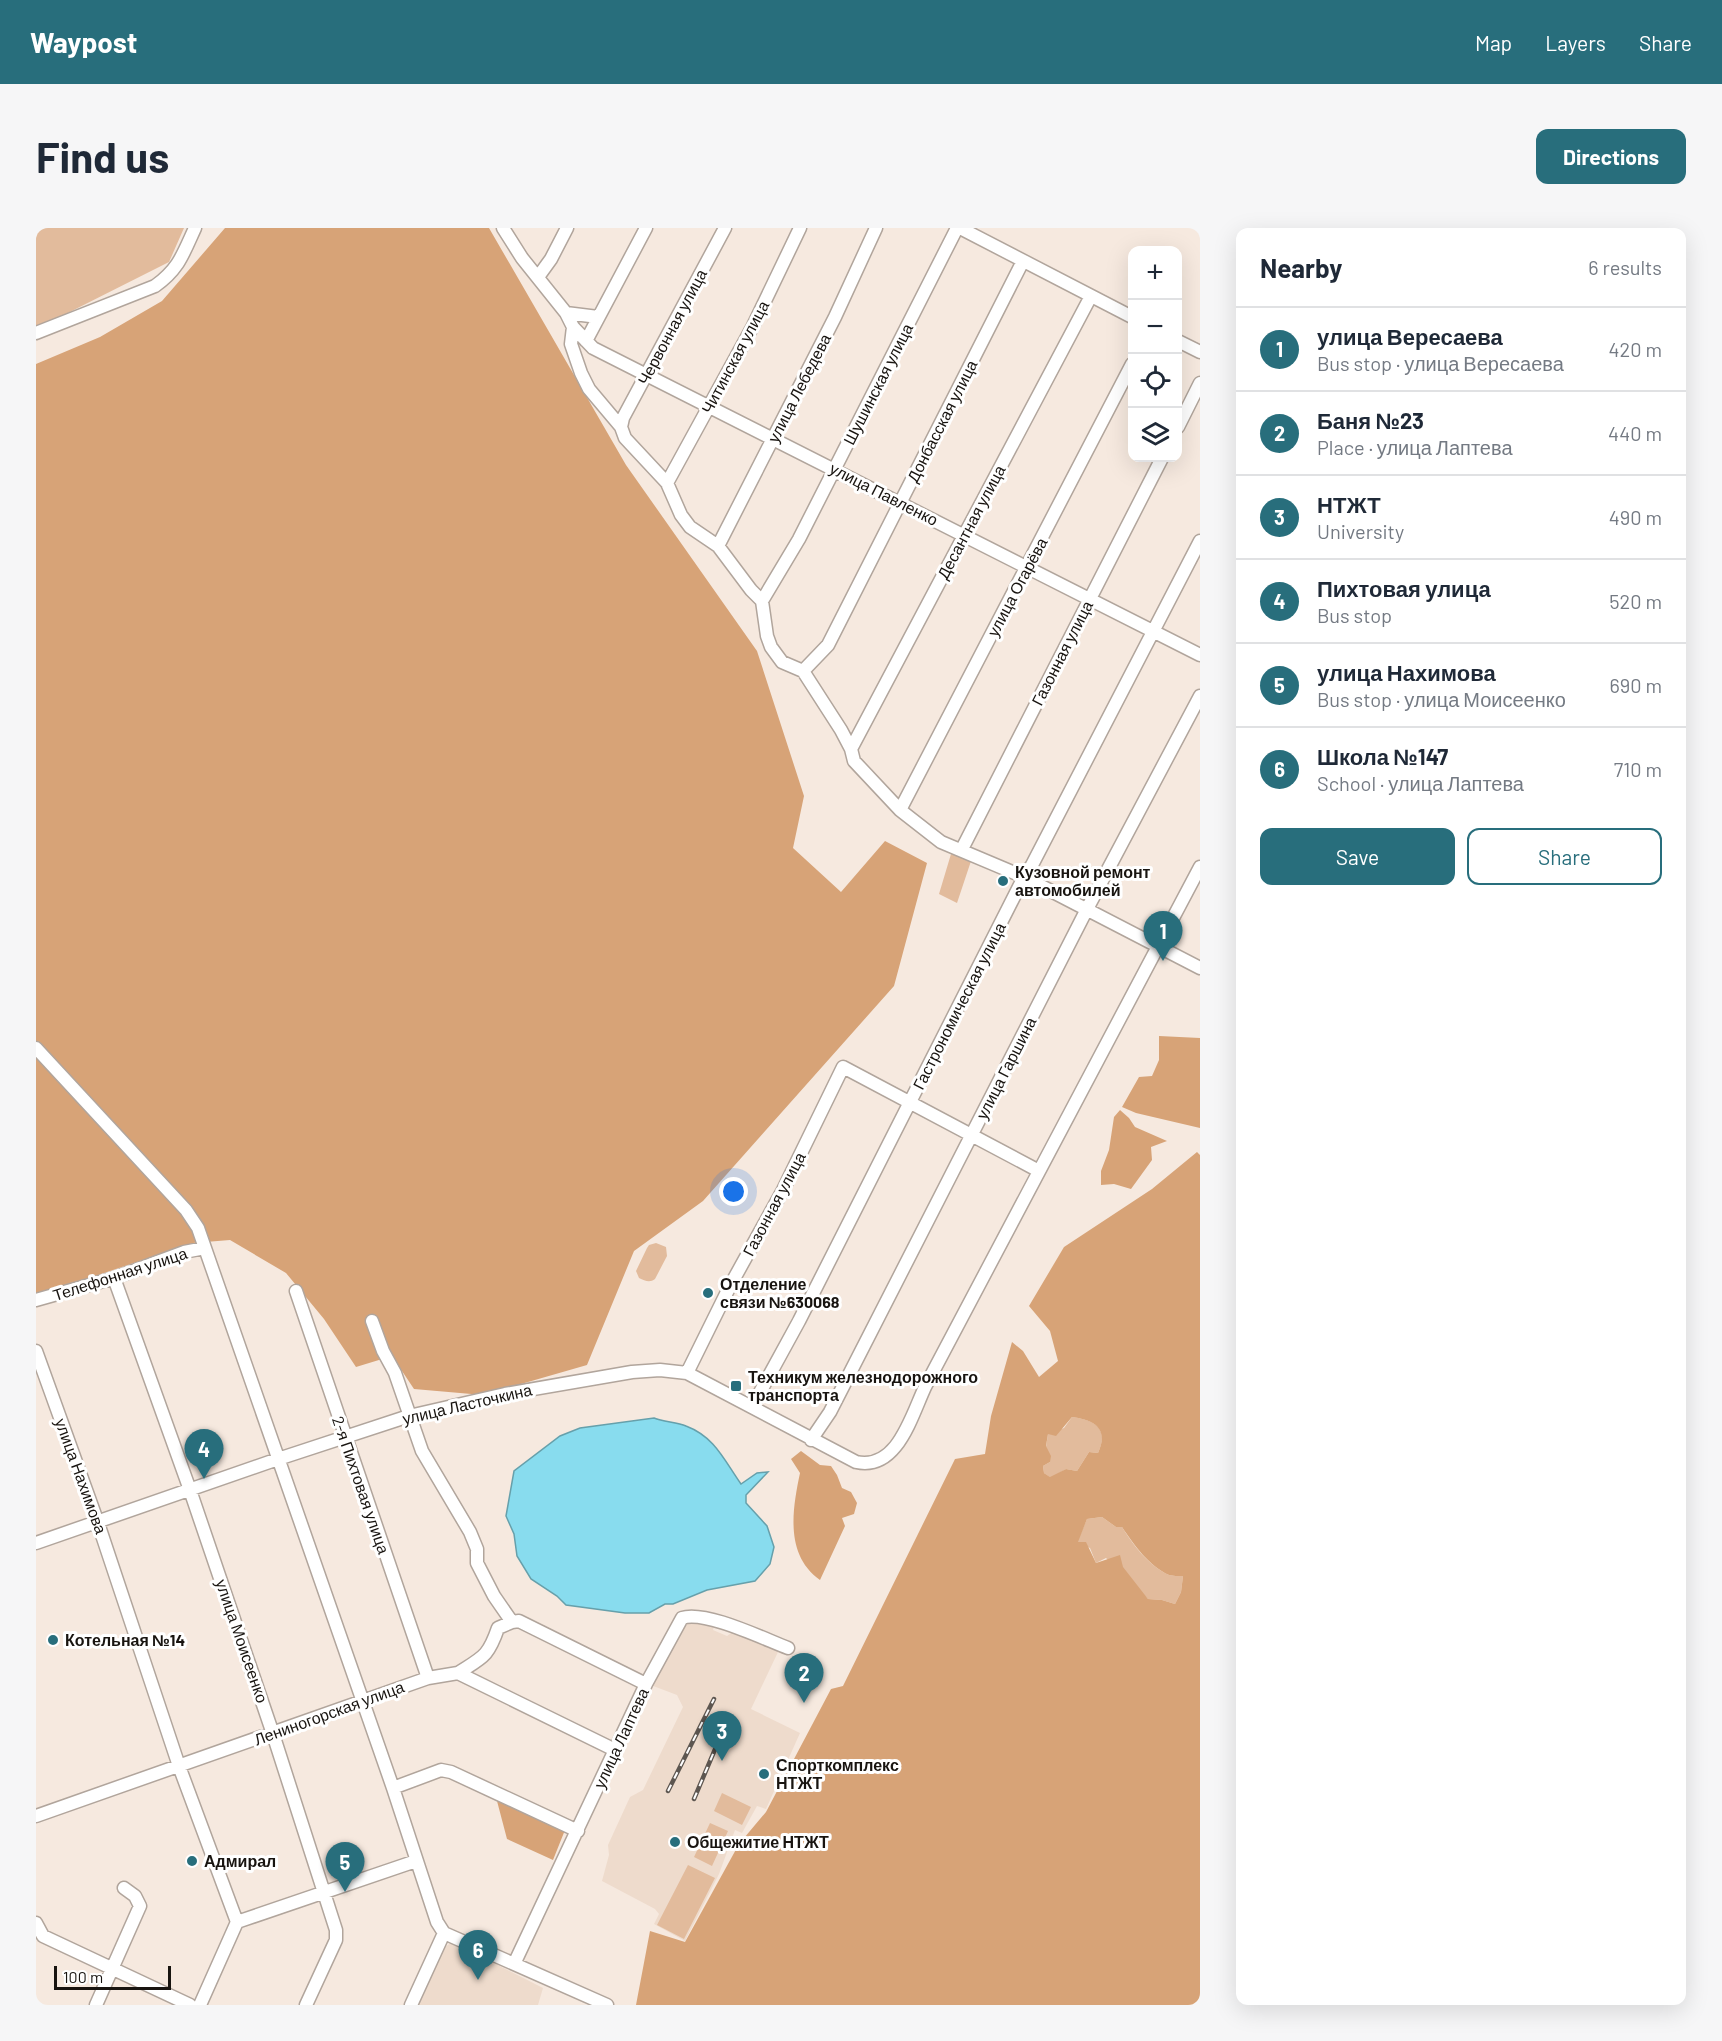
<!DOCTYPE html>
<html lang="en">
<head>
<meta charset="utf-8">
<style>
	:root { --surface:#fff; --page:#f6f6f7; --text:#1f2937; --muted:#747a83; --line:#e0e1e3; --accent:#286e7c }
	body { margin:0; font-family:Barlow,sans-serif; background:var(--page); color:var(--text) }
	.controls { position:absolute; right:18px; top:18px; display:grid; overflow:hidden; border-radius:12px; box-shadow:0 6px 24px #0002 }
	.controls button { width:54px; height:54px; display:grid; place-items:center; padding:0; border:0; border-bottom:2px solid var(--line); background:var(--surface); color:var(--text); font:30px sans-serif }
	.scale { position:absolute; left:18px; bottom:15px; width:117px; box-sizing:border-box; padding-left:6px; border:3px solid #181410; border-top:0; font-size:16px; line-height:21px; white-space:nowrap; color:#181410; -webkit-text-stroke:4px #fff; paint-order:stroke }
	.you { position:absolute; left:698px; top:964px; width:21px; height:21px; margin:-15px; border:4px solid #fff; border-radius:50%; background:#1a73e8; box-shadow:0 0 0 9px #1a73e833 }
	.badge { display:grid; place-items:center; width:39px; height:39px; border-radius:50%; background:var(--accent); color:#fff; font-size:20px; font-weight:700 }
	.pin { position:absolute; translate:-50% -50px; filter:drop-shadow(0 2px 3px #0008) }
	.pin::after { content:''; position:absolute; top:32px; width:21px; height:18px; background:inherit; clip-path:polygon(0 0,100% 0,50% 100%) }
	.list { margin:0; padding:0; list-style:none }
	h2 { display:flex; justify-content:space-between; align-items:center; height:78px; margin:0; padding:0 24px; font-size:26px }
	h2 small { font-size:20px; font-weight:400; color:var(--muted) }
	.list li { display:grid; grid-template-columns:39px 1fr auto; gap:18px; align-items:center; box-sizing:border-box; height:84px; padding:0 24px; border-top:2px solid var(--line) }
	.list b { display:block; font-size:22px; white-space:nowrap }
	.list p { margin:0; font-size:20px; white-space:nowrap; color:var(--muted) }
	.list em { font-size:20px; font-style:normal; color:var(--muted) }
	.actions { display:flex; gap:12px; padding:18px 24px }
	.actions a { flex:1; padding:14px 0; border:2px solid var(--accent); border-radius:12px; text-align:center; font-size:21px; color:var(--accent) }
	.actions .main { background:var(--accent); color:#fff }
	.icon { flex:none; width:33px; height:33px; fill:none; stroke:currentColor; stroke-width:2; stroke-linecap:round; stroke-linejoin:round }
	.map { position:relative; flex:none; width:1164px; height:1777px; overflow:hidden; border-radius:12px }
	header { display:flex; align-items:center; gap:36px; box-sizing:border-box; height:84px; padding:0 30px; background:var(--accent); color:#fff }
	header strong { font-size:28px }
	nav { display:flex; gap:33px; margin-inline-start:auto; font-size:21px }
	.intro { display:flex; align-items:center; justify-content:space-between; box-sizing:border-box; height:144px; padding:0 36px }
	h1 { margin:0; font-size:42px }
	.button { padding:15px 27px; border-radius:12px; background:var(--accent); color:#fff; font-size:21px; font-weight:700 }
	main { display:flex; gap:36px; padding:0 36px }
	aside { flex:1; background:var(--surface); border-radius:12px; box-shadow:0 6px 24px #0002 }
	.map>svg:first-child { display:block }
	.built { fill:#eedbcc }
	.green { fill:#e2bb9c }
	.forest { fill:#d7a377; fill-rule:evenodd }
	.water { fill:#88dcee; stroke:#66a0ab; stroke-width:1.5 }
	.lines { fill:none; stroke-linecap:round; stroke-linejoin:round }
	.minor-casing { stroke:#b1a59c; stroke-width:15 }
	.minor { stroke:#fff; stroke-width:12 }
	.rail-casing { stroke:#5d5650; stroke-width:4.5 }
	.rail { stroke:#fff; stroke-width:2; stroke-dasharray:7; stroke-linecap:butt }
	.poi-dot { fill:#286e7c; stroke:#fff; stroke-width:2 }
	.labels { text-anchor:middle; stroke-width:6; stroke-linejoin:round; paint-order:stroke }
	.street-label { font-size:16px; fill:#181410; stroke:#fff }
	.poi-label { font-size:16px; font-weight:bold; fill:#181410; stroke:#fff; text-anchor:start }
</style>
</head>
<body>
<header>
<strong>Waypost</strong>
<nav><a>Map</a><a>Layers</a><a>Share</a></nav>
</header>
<div class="intro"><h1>Find us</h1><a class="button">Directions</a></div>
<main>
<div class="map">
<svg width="1164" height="1777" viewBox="0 0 1164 1777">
	<rect width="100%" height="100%" fill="#f6e9df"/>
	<!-- built -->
	<path class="built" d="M644,1387L678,1398L677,1402L691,1408L698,1403L740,1418L742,1424L715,1481L764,1505L730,1581L721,1578L706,1605L699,1602L683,1646L649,1713L618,1696L623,1686L619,1681L566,1653L573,1627L572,1617L594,1569L607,1562L647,1479L641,1467L612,1456Z
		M416,1714L507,1760L502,1777H380L405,1722Z"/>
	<!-- green -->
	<path class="green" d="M0,0H148L133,34L0,101Z
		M915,626L935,633L921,675L903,666Z
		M620,1015L630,1019L631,1028L619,1051C614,1055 609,1053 603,1050L600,1043L611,1020L613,1017Z
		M1036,1189C1060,1192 1073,1201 1062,1225L1053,1224L1041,1243L1030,1241L1015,1250L1008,1245L1007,1238L1014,1234L1010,1219L1012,1206L1028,1200Z
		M1066,1289L1080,1299H1086C1097,1317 1113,1338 1133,1347C1137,1348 1143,1348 1147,1348L1145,1364L1139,1376L1126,1372L1112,1371L1070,1330L1060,1335L1054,1320L1041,1314L1051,1291Z
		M686,1565L715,1579L706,1597L678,1583Z
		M674,1595L692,1603L676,1638L658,1629Z
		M652,1637L679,1650L648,1711L621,1697Z"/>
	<!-- forest -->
	<path class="forest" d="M189,0H453L590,237L721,423L768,568L757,620L805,664L849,613L891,635L858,758L667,973L598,1023L551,1137L447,1167L378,1161L356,1128L320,1139L288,1091L250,1045L194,1012L157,1015L0,1068V136L64,109L126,73Z
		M1123,808L1164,810V900L1100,885L1086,879L1103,849L1116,848L1123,832Z
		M1084,882L1093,890L1099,899L1131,913L1115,919L1116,932L1095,961L1078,956L1065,957V943L1073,922L1078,889Z
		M1161,924L1164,927V1777H600L614,1703L649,1714L703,1616L730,1584L795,1461L807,1458L919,1231L949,1226L955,1188L976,1114L987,1123L1003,1149L1022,1133L1014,1103L993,1078L1028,1019L1116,961ZM1036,1189C1059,1192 1073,1201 1062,1225L1053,1224L1041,1243L1030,1241L1014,1249L1008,1245L1007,1238L1014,1234L1015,1228L1010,1218L1012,1206L1020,1208ZM1066,1289L1080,1299H1086C1098,1317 1113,1338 1133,1347C1137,1348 1142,1348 1147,1348L1145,1364L1139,1376L1126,1372L1112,1371L1087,1339L1084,1327L1060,1335L1050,1314H1042L1051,1291Z
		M765,1223L784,1237L795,1238L801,1247L806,1260L815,1264L821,1275L818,1286L806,1290L809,1298L784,1352C749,1327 756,1283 764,1245L755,1231Z
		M461,1573L529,1602L517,1632L471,1611Z"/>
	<!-- water -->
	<path class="water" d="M618,1190C628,1194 641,1194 650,1198C679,1209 688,1232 705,1256L721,1245L732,1244L710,1267V1275L731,1298L738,1319L734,1336L719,1353L671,1362L637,1376H629L613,1385H589L530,1377L521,1368L495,1351L481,1328L478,1306L470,1288L478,1243L524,1208L544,1200Z"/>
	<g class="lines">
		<defs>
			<path id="minor" d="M467,0L486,30L530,85L537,99L535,116L545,145L553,161L585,199L589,210L631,255L645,287L654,299L682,318L715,362L726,373L731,408L735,419L746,434L767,443L805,502L815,521L818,533L864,582L905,614L988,649L1164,740
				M924,0L1096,89
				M502,49L515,31L531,0
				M530,85L562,89
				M537,99L557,120L1164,427
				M0,105L119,58C143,41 147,26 159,0
				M550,113L610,0
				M1142,113L1164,124
				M585,199L587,190L689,0
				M1142,199L1164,155
				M631,255L717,98L764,0
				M682,318L799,89L840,0
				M726,373L763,311L921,0
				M767,443L792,417L987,33
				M815,521L1055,68
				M864,582L1096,136
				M926,621L1126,230
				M0,820L150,982L162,1000L357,1560L401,1694L408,1705L375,1777
				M78,1050L154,1262L237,1506L300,1702V1712L270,1777
				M260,1063L392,1450
				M0,1072L78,1050L148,1024L169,1020
				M336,1093L347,1123L359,1145L386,1223L434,1304L441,1321V1335L458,1368L476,1394L483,1393L610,1456
				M0,1123L62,1295L143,1538L201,1694L164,1777
				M651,1145L694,1058L747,962L807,839L1003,943
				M716,1179L763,1093L988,649L996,637L1164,313
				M775,1212L794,1184L1051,681L1164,468
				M0,1315L242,1231L373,1188L469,1166L596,1144L624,1142L651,1145L820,1234C861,1243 875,1189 889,1159L1164,639
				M422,1445C447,1429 452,1429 462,1400L476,1394
				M357,1560L405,1542L415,1544L542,1603
				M0,1588L392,1450L422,1445L579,1522
				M201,1694L380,1633
				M0,1695L7,1708L154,1777
				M408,1705L571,1777
				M479,1734L610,1456L646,1390C669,1382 728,1411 752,1420
				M60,1777L104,1678L99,1668L88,1660"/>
		</defs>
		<!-- minor casing -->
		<use href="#minor" class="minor-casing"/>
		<!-- minor -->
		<use href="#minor" class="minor"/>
		<defs>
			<path id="rail" d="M632,1563L678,1471
				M658,1571L680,1519"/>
		</defs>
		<!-- rail casing -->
		<use href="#rail" class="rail-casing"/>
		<!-- rail -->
		<use href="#rail" class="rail"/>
	</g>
	<!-- markers -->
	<g class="poi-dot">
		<circle cx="967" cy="653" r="6"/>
		<circle cx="672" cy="1065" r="6"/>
		<rect x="694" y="1152" width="12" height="12" rx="3"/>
		<circle cx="17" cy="1412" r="6"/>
		<circle cx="728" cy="1546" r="6"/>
		<circle cx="639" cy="1614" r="6"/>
		<circle cx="156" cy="1633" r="6"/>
	</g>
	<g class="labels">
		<!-- street labels -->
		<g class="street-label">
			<text transform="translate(636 99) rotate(-62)" y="6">Червонная улица</text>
			<text transform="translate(699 129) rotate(-62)" y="6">Читинская улица</text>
			<text transform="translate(842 156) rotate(-63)" y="6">Шушинская улица</text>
			<text transform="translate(763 160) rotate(-63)" y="6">улица Лебедева</text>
			<text transform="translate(906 193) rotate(-63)" y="6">Донбасская улица</text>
			<text transform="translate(848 266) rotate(27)" y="6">улица Павленко</text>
			<text transform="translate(935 294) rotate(-62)" y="6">Десантная улица</text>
			<text transform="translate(981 359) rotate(-62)" y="6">улица Огарёва</text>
			<text transform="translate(1026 425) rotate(-63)" y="6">Газонная улица</text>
			<text transform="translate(923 778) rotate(-63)" y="6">Гастрономическая улица</text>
			<text transform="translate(970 840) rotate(-63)" y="6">улица Гаршина</text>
			<text transform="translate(738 976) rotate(-62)" y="6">Газонная улица</text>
			<text transform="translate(84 1046) rotate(-18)" y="6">Телефонная улица</text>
			<text transform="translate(431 1176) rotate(-13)" y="6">улица Ласточкина</text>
			<text transform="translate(45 1248) rotate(70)" y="6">улица Нахимова</text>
			<text transform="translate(325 1257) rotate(71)" y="6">2-я Пихтовая улица</text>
			<text transform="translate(206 1413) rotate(71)" y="6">улица Моисеенко</text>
			<text transform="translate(293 1485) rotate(-20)" y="6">Лениногорская улица</text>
			<text transform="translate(585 1510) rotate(-65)" y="6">улица Лаптева</text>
		</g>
		<!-- poi labels -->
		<g class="poi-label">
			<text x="979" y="650">Кузовной ремонт<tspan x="979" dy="18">автомобилей</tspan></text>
			<text x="684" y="1062">Отделение<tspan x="684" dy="18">связи №630068</tspan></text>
			<text x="712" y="1155">Техникум железнодорожного<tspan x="712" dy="18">транспорта</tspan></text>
			<text x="29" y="1418">Котельная №14</text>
			<text x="740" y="1543">Спорткомплекс<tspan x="740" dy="18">НТЖТ</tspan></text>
			<text x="651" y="1620">Общежитие НТЖТ</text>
			<text x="168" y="1639">Адмирал</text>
		</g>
	</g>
</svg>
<div class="controls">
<button>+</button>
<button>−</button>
<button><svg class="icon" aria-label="locate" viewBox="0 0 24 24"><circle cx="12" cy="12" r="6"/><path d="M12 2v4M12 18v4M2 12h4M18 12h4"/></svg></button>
<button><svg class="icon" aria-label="layers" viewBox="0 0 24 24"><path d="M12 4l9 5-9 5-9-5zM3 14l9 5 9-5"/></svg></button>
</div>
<div class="scale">100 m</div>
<div class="you"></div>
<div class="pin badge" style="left:1127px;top:733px">1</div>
<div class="pin badge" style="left:768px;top:1475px">2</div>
<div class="pin badge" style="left:686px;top:1533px">3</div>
<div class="pin badge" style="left:168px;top:1251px">4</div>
<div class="pin badge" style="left:309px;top:1664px">5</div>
<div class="pin badge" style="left:442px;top:1752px">6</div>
</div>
<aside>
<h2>Nearby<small>6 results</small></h2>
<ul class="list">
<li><span class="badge">1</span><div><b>улица Вересаева</b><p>Bus stop · улица Вересаева</p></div><em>420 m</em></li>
<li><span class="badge">2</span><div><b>Баня №23</b><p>Place · улица Лаптева</p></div><em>440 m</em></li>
<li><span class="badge">3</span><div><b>НТЖТ</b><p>University</p></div><em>490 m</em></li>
<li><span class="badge">4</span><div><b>Пихтовая улица</b><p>Bus stop</p></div><em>520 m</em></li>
<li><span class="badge">5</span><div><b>улица Нахимова</b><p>Bus stop · улица Моисеенко</p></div><em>690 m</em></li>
<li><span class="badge">6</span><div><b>Школа №147</b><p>School · улица Лаптева</p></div><em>710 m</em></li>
</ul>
<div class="actions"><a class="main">Save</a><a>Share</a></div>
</aside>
</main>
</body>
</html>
